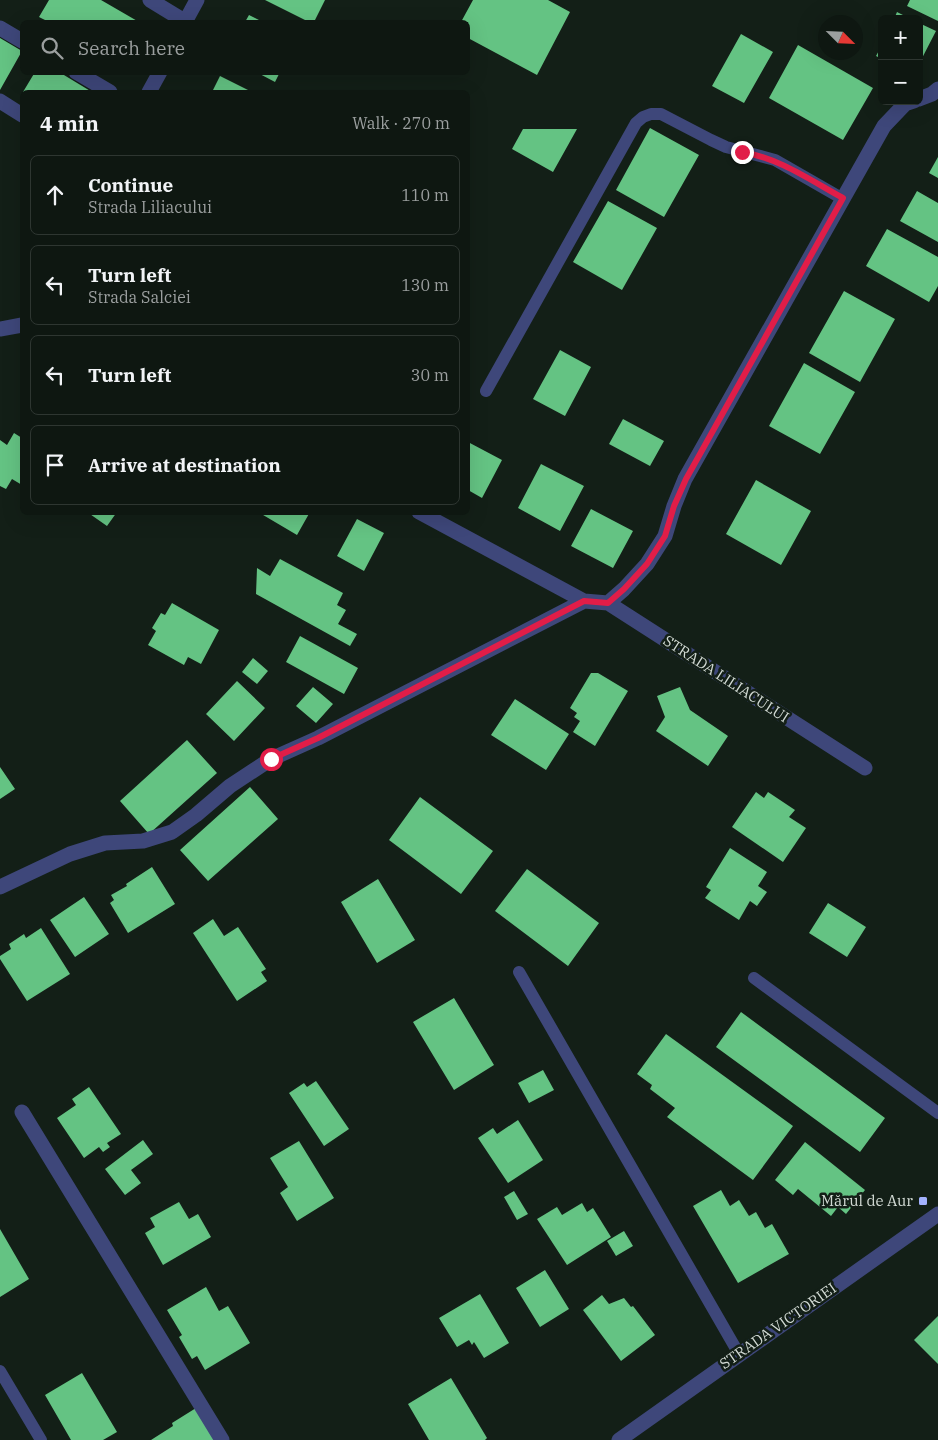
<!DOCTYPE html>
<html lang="en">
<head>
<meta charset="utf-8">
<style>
	:root { --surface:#0e1711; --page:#17201a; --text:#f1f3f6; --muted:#9b9f9f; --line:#2e3631 }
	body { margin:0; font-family:"IBM Plex Serif",serif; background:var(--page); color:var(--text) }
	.controls { position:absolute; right:15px; top:15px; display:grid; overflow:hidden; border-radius:8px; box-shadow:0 5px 20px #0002 }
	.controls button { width:45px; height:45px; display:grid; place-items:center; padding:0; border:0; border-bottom:1px solid var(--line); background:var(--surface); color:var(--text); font:25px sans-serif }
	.compass { position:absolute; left:818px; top:15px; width:45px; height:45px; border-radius:50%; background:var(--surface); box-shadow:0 5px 20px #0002; rotate:114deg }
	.stop { position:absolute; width:15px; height:15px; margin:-11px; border:4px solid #e11d48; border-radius:50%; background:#fff }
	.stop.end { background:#e11d48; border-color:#fff; box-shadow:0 1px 5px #0008 }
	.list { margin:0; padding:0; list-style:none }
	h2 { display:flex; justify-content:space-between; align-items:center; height:65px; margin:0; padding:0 20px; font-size:21px }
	h2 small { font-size:16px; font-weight:400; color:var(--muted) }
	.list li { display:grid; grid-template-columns:32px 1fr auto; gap:15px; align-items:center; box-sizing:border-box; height:80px; margin:0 10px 10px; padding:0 10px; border:1px solid var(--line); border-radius:8px }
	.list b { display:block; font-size:19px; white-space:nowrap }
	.list p { margin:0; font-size:16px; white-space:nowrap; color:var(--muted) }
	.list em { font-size:16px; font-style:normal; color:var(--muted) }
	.icon { flex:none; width:28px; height:28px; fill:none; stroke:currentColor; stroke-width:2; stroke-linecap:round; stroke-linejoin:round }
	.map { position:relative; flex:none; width:938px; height:1440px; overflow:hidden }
	.search { position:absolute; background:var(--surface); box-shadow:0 5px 20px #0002; left:20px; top:20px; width:450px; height:55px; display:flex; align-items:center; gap:12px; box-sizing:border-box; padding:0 18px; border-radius:8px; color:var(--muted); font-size:19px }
	.panel { position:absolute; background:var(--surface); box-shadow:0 5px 20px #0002; left:20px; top:90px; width:450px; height:425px; border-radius:8px }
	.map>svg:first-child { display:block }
	.building { fill:#64c383 }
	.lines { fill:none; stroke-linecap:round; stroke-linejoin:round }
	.service { stroke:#3e477a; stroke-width:12 }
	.minor { stroke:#3e477a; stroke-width:15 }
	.tertiary { stroke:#3e477a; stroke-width:15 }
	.route { stroke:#e11d48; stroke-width:6 }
	.poi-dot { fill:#a3b2fd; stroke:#131f17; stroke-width:2 }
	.labels { text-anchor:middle; stroke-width:5; stroke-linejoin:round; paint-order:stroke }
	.street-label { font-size:15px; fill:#d2dad4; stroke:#131f17 }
	.poi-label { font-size:15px; fill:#d2dad4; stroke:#131f17; text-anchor:end }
</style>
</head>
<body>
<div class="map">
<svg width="938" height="1440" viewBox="0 0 938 1440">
	<rect width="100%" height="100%" fill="#131f17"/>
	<!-- building -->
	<path class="building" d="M49,0H101L139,22H49L39,17Z
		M265,0H325L314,22H309Z
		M473,0H548L570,12L537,75L468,38V22H461Z
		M910,0H938V21L907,6Z
		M897,12L911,19H894Z
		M249,15L263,22H245Z
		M919,23L936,31L919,64Z
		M741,34L773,52L744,103L712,86Z
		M0,38L22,51L0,90Z
		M798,45L873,88L843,140L769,98Z
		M882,45V59L876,56Z
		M35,72H59L92,92H23Z
		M256,72H280L275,82Z
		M220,76L252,92H212Z
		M650,128L699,155L664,217L616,190Z
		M523,129H577L553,172L512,149Z
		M938,157V178L929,173Z
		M917,191L938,203V242L900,221Z
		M608,201L657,228L622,290L573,262Z
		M887,229L938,257V286L929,302L866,266Z
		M844,291L895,319L860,382L809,353Z
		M560,350L591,367L565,416L533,399Z
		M804,363L855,392L820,454L769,426Z
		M623,419L664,441L650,466L609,444Z
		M14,433L22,438V485L12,479L6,489L0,486V440L7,445Z
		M468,442L502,460L482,498L468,490Z
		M541,464L584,486L560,531L518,508Z
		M756,480L811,511L781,565L726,534Z
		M591,509L633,531L613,568L571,546Z
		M87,512H117L107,526Z
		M258,512H310L297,535Z
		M357,519L384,533L364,571L337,556Z
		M280,559L343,593L337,605L346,610L338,624L357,634L350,646L256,594L257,568L270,576Z
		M172,603L219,630L201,664L188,657L184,665L148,645L156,631L152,628L161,613L165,615Z
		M300,636L358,668L344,694L286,662Z
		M253,658L268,671L257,684L242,672Z
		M591,673H598L628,691L595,746L573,732L580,721L574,717L577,713L570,708Z
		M237,681L265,708L234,741L206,714Z
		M313,687L333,704L316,723L296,706Z
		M680,687L690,710L728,736L708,766L656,731L665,717L657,696Z
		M515,699L569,734L546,770L491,735Z
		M187,740L217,773L149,834L120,801Z
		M0,767L15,789L0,799Z
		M250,787L278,819L208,881L180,850Z
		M756,792L764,798L768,792L795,810L789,817L806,828L783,862L732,827Z
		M420,797L493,851L461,894L389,840Z
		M730,848L767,872L758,886L767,892L757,906L750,901L739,920L705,898L711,890L706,887Z
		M152,867L175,904L128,933L110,903L114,900L111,895L127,886L126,884Z
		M527,869L599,923L568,966L495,911Z
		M378,879L415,940L377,963L341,902Z
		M84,897L109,934L75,957L50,920Z
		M828,903L866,927L847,957L809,933Z
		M213,919L224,936L238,927L266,969L261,972L267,981L237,1001L193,933Z
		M41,928L70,974L27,1001L0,959V956L11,949L9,944L24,934L26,938Z
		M454,998L494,1065L454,1090L413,1022Z
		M741,1012L885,1118L860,1152L716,1047Z
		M666,1034L793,1126L753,1180L667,1117L675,1108L650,1089L652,1085L637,1074Z
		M543,1070L554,1090L529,1103L518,1083Z
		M316,1081L349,1129L324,1146L289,1093L304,1083L307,1087Z
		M89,1087L121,1134L107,1143L110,1147L103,1152L99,1147L84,1158L57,1118L76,1105L72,1099Z
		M518,1120L543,1160L508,1183L478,1138L493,1128L497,1134Z
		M143,1140L153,1154L131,1170L141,1183L125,1195L105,1169Z
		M299,1141L334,1198L297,1221L280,1193L288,1187L270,1158Z
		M805,1142L865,1190L846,1214L838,1207L831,1216L798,1189L793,1195L775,1180Z
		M721,1190L730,1206L739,1200L749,1216L756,1212L765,1228L772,1224L789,1254L738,1283L693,1206Z
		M514,1191L528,1214L517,1220L504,1197Z
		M179,1202L189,1219L198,1214L211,1237L163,1265L145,1233L155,1227L150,1218Z
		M582,1203L587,1212L593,1208L611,1237L567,1265L537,1219L557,1207L562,1215Z
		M0,1229L29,1279L0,1297Z
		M624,1231L633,1246L616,1256L607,1241Z
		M545,1270L569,1309L540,1327L516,1288Z
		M206,1287L219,1311L228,1306L250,1343L205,1370L197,1356L192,1359L179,1337L182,1335L167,1310Z
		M480,1294L509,1343L484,1358L474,1342L472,1345L469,1340L457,1347L439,1318Z
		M602,1295L609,1304L624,1298L631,1307L633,1306L655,1335L621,1361L583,1310Z
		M938,1316V1364L914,1340Z
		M82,1373L117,1432L103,1440H71L45,1395Z
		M451,1378L487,1438L485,1440H429L408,1404Z
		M196,1408L215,1440H151L173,1426L172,1423Z"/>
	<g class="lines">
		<!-- service -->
		<path class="service" d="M486,391L636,123L643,117L651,114H661L711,140L726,147L775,160L843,199
			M519,972L739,1354
			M754,978L938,1113
			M0,1371L41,1440"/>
		<!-- minor -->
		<path class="minor" d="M150,0L186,22
			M185,22L197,0
			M0,28L22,41
			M76,72L110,92
			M149,92L160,72
			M919,99L932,94L938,89
			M0,101L22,115
			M0,329L22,325
			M584,601L608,603L865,768
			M608,603L624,589L647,564L665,536L674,506L685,479L884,126L905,104L914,101
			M0,887L70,854L105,843L143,841L172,832L196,815L230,786L271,759L318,738L584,601L419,512
			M22,1112L222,1440"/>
		<!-- tertiary -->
		<path class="tertiary" d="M619,1440L938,1214"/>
	</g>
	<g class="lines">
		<!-- route -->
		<path class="route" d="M271,759L318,738L584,601L608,603L624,589L647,564L665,536L674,506L686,479L843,198C810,180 779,158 742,152"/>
	</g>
	<!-- markers -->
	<rect class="poi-dot" x="918" y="1196" width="10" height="10" rx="2.5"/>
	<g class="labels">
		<!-- street labels -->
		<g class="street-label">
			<text transform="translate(726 679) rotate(33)" y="5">STRADA LILIACULUI</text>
			<text transform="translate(778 1326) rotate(-35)" y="5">STRADA VICTORIEI</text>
		</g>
		<!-- poi labels -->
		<g class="poi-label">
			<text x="913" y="1206">Mărul de Aur</text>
		</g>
	</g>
</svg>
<div class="controls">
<button>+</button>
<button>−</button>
</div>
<svg class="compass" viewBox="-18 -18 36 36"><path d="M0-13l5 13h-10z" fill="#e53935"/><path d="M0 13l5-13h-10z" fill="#9b9f9f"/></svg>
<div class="stop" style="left:271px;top:759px"></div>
<div class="stop end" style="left:742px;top:152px"></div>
<div class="search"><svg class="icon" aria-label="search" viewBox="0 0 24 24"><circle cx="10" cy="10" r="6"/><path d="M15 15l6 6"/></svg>Search here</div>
<section class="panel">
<h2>4 min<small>Walk · 270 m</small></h2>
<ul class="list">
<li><svg class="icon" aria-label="ahead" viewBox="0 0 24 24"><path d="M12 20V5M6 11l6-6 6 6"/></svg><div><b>Continue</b><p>Strada Liliacului</p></div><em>110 m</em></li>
<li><svg class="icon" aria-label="left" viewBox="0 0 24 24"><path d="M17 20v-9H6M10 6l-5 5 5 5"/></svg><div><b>Turn left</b><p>Strada Salciei</p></div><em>130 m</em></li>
<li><svg class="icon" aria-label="left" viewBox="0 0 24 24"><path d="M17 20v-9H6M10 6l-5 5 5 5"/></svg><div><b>Turn left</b></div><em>30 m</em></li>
<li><svg class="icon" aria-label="arrive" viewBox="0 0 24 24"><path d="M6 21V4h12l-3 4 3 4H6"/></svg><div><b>Arrive at destination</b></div></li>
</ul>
</section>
</div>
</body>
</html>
